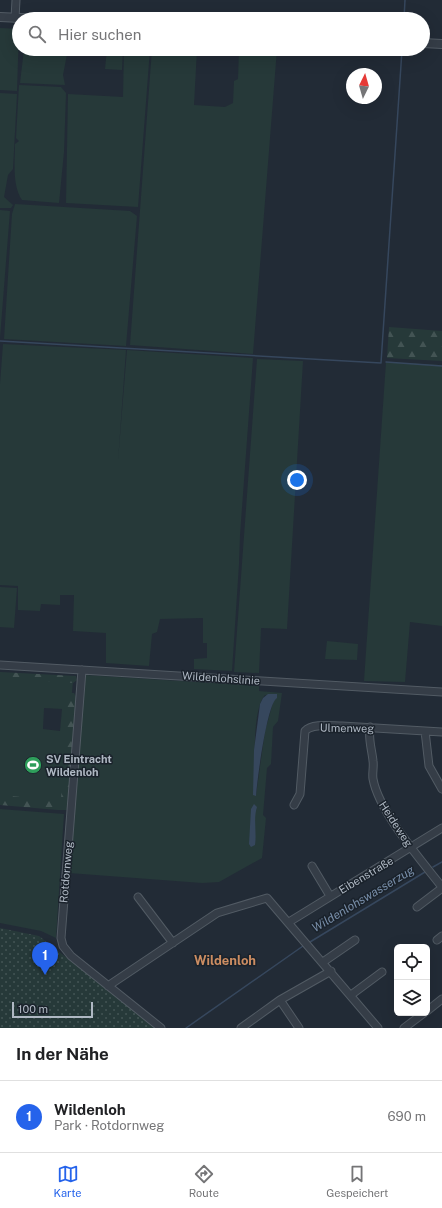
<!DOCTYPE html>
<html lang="de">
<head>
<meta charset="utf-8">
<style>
	:root { --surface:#fff; --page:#f6f6f6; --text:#202124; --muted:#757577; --line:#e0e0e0; --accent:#2563eb }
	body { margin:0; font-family:"Public Sans",sans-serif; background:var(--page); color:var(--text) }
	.controls { position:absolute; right:12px; bottom:12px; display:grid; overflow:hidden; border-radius:6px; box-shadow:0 4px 16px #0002 }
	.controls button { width:36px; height:36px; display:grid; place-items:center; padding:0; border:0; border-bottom:1px solid var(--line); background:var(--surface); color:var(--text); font:20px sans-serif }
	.compass { position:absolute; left:346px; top:68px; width:36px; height:36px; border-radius:50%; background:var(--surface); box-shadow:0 4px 16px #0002; rotate:5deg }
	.scale { position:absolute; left:12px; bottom:10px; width:81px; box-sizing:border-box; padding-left:4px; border:2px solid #afb8c3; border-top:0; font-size:11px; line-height:14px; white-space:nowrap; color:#afb8c3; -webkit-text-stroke:3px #1a222b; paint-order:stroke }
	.you { position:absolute; left:297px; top:480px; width:14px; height:14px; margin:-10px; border:3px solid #fff; border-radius:50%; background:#1a73e8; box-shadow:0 0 0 6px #1a73e833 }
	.badge { display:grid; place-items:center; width:26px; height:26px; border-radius:50%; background:var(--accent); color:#fff; font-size:13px; font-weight:700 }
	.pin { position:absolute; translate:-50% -33px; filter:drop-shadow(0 1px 2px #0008) }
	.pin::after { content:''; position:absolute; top:21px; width:14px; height:12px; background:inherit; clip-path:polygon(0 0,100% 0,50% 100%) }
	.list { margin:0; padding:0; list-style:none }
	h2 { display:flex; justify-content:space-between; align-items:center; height:52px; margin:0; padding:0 16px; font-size:17px }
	h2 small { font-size:13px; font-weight:400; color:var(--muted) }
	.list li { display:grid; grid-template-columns:26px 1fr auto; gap:12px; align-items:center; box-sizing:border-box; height:72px; padding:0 16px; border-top:1px solid var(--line) }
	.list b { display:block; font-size:15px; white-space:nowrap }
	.list p { margin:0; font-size:13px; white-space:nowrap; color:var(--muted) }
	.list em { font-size:13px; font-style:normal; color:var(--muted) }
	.icon { flex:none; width:22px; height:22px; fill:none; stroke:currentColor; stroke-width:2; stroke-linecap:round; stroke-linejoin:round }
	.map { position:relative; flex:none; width:442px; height:1028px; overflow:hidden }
	.search { position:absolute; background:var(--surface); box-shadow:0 4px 16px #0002; left:12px; right:12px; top:12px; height:44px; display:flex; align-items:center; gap:10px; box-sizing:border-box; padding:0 14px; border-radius:22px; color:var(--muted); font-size:15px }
	.sheet { height:124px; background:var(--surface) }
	nav { display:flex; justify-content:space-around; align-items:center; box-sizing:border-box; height:56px; border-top:1px solid var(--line); background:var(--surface); font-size:11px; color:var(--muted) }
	nav a { display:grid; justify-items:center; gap:2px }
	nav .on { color:var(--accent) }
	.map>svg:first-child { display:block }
	.green { fill:#263939; fill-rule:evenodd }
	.forest { fill:url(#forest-firs) }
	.park { fill:url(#park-dots) }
	.water { fill:#36475d }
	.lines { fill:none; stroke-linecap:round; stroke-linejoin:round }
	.stream { stroke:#36475d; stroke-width:1.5 }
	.minor-casing { stroke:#525b64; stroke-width:9 }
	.tertiary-casing { stroke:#525b64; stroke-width:10 }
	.minor { stroke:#353d47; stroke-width:7 }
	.tertiary { stroke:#353d47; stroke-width:8 }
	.labels { text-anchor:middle; stroke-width:3; stroke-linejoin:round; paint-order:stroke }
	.street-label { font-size:11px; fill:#afb8c3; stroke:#1a222b }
	.poi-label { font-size:11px; font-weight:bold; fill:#afb8c3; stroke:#1a222b; text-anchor:start }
	.water-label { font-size:12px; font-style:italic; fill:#798faa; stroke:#1a222b }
	.quarter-label { font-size:13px; font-weight:bold; fill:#cc8d62; stroke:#1a222b }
</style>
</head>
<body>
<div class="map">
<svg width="442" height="1028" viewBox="0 0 442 1028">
	<defs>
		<pattern id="forest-firs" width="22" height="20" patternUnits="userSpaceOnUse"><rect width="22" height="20" fill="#263939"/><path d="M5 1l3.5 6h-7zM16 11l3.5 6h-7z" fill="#435454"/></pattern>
		<pattern id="park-dots" width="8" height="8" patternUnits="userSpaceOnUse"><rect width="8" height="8" fill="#263939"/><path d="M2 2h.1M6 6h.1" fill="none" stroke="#435454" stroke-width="1.8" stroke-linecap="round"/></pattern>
	</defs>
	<rect width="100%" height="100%" fill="#222b36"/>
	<!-- green -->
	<path class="green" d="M0,28L19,29L17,91L0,90Z
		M24,49H68L63,75L65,85L20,83Z
		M107,49H123L122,70L105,69Z
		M124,49H150L138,207L66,203L68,94L123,97Z
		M152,49H197L194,105L225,107L233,103L234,81L238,79L239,49H277L253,354L130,345Z
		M19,85L61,87L66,93L64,152L59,203L22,200C12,185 15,162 15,144L19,141L16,138Z
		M0,93L17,94L13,169L8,175L4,197L13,205L11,208H0Z
		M15,204L130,211L137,216L126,346L4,339L12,214Z
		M0,210L10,211L0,338Z
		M3,344L126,350L118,461L127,350L253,358L240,535L239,564L232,671L194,669V659L207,658V643H203V618L160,619L157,632L152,634L149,666L106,663V633L73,631L74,595H60V605L41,604L40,611L18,610V586L0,585V384Z
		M257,359L303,361L287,629L261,628L259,673L234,672Z
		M386,362L442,365V626L410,622L405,682L364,681Z
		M0,587L17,588L14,628L0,627Z
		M327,641L358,644L357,660L325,659Z
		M85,675L259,686V691L282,693L278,721L273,727L271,764L267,768L263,815L266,818L262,858L219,882L202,883L69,873ZM265,695L274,699L265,731L256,795C255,774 251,710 265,695Z
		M0,676L73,681L62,803L0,798ZM44,708L62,709L60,731L43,729Z
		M0,809L64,814L56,938L41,931L0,923Z"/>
	<!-- forest -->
	<path class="forest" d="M389,327L442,331V361L387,358Z
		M0,672L76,676L77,680L73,683L0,678Z
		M71,693H74L76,697L68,808L67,810H58L0,805V795L54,800L61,799L68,696Z"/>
	<!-- park -->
	<path class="park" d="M0,928L39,936L156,1028H0Z"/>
	<!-- water -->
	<path class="water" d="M268,694H277V698C267,703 257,781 256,796L253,795L254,750L260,704L263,698Z
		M254,804L257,807C253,819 257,832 255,845L251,847L249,844L251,809Z"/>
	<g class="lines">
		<!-- stream -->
		<path class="stream" d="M404,19L405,0
			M0,341L381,363L402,50
			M386,362L442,366
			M433,867L442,862
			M310,942L425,872
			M186,1028L303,946"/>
		<defs>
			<path id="minor" d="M15,18L16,0
				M0,665L442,692
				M82,670L61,938L63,946L71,956L161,1028
				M370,727C368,739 372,750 373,761C374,767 372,773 373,779C379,812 421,860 442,887
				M425,731L429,766L442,789
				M294,805L300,794L305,731C312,723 332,726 342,726L442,732
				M312,866L330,896
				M138,897L173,943
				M417,907L442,888
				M289,922L442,828
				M437,940L442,936
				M323,962L355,940
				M108,986L217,913L267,898L378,1028
				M351,995L382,972
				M427,1011L442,999
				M241,1028L280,1000
				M299,1028L280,1000L331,971
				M404,1028L424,1013"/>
			<path id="tertiary" d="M0,17L42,19
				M423,43L442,44"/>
		</defs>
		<!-- minor casing -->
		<use href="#minor" class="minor-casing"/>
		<!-- tertiary casing -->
		<use href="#tertiary" class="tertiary-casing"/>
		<!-- minor -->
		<use href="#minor" class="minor"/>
		<!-- tertiary -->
		<use href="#tertiary" class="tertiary"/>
	</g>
	<!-- icons -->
	<defs>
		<symbol id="stadium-disc" viewBox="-11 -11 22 22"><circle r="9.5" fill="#2e9e5b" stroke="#1a222b"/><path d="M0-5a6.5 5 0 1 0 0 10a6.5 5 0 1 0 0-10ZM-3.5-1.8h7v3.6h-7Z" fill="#fff"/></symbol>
	</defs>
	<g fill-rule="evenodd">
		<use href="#stadium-disc" x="23" y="755" width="20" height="20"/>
	</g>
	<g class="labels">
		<!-- street labels -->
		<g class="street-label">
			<text transform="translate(221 678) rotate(4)" y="4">Wildenlohslinie</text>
			<text transform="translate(347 728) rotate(1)" y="4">Ulmenweg</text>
			<text transform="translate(396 824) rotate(57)" y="4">Heideweg</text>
			<text transform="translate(66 872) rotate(-85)" y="4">Rotdornweg</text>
			<text transform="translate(366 875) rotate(-31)" y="4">Eibenstraße</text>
		</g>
		<!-- poi labels -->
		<g class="poi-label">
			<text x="46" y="763">SV Eintracht<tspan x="46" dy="13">Wildenloh</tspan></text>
		</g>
		<!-- water labels -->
		<g class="water-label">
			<text transform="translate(363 899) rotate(-31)" y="4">Wildenlohswasserzug</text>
		</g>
		<!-- quarter labels -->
		<g class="quarter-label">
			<text x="225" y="965">Wildenloh</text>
		</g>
	</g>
</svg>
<div class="controls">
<button><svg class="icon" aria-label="locate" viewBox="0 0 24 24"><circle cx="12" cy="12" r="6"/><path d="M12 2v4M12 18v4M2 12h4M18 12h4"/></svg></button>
<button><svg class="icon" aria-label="layers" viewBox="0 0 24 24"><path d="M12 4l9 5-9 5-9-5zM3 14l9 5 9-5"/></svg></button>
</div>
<svg class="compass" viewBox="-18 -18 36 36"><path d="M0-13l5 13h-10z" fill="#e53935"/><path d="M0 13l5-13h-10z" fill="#757577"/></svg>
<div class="scale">100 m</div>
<div class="you"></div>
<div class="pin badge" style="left:45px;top:975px">1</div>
<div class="search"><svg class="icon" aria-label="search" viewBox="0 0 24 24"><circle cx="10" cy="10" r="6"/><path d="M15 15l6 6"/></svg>Hier suchen</div>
</div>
<section class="sheet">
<h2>In der Nähe<small></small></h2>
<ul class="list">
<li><span class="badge">1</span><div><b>Wildenloh</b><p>Park · Rotdornweg</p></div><em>690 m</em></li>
</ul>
</section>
<nav>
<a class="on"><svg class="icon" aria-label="map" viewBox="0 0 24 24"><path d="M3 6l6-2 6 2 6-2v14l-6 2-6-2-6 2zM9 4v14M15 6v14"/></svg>Karte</a>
<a><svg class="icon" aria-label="directions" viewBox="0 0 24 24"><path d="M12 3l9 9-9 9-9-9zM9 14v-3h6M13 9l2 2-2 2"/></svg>Route</a>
<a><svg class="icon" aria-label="saved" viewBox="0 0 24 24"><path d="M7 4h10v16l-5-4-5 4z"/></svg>Gespeichert</a>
</nav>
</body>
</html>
